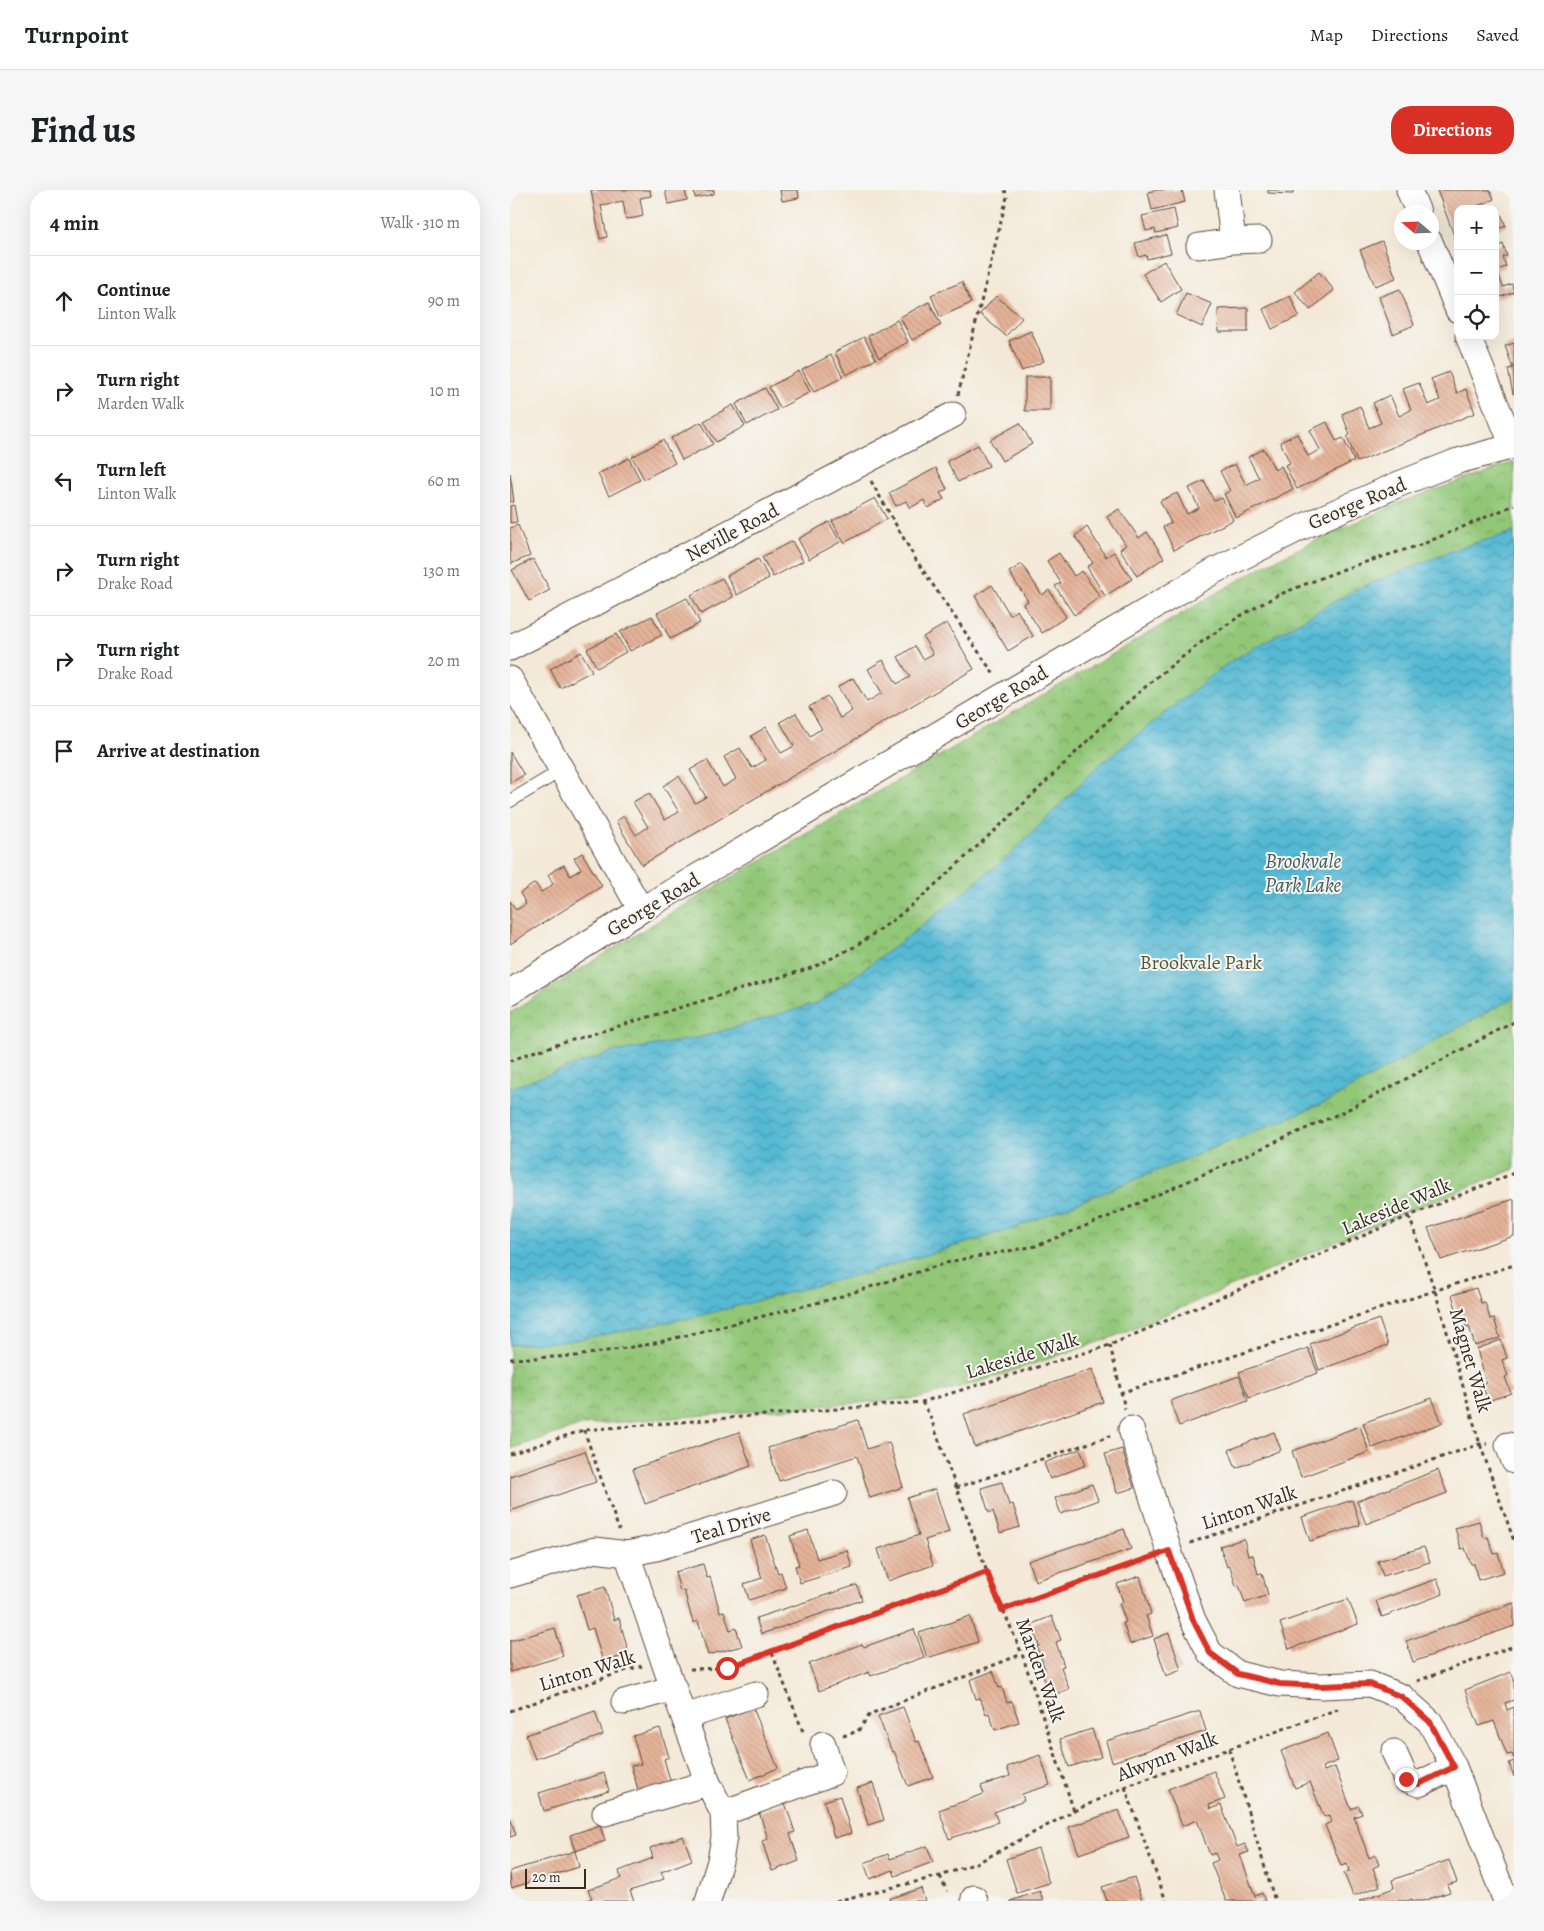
<!DOCTYPE html>
<html lang="en">
<head>
<meta charset="utf-8">
<style>
	:root { --surface:#fff; --page:#f6f6f6; --text:#202124; --muted:#757577; --line:#e0e0e0; --accent:#d93025 }
	body { margin:0; font-family:Alegreya,serif; background:var(--page); color:var(--text) }
	.controls { position:absolute; right:15px; top:15px; display:grid; overflow:hidden; border-radius:10px; box-shadow:0 5px 20px #0002 }
	.controls button { width:45px; height:45px; display:grid; place-items:center; padding:0; border:0; border-bottom:1px solid var(--line); background:var(--surface); color:var(--text); font:25px sans-serif }
	.compass { position:absolute; left:884px; top:15px; width:45px; height:45px; border-radius:50%; background:var(--surface); box-shadow:0 5px 20px #0002; rotate:289deg }
	.scale { position:absolute; left:15px; bottom:12px; width:61px; box-sizing:border-box; padding-left:5px; border:2px solid #3b2a1e; border-top:0; font-size:14px; line-height:18px; white-space:nowrap; color:#3b2a1e; -webkit-text-stroke:4px #f6f6f2; paint-order:stroke }
	.stop { position:absolute; width:15px; height:15px; margin:-11px; border:4px solid #d93025; border-radius:50%; background:#fff }
	.stop.end { background:#d93025; border-color:#fff; box-shadow:0 1px 5px #0008 }
	.list { margin:0; padding:0; list-style:none }
	h2 { display:flex; justify-content:space-between; align-items:center; height:65px; margin:0; padding:0 20px; font-size:21px }
	h2 small { font-size:16px; font-weight:400; color:var(--muted) }
	.list li { display:grid; grid-template-columns:32px 1fr auto; gap:15px; align-items:center; box-sizing:border-box; height:90px; padding:0 20px; border-top:1px solid var(--line) }
	.list b { display:block; font-size:19px; white-space:nowrap }
	.list p { margin:0; font-size:16px; white-space:nowrap; color:var(--muted) }
	.list em { font-size:16px; font-style:normal; color:var(--muted) }
	.icon { flex:none; width:28px; height:28px; fill:none; stroke:currentColor; stroke-width:2; stroke-linecap:round; stroke-linejoin:round }
	.map { position:relative; flex:none; width:1004px; height:1711px; overflow:hidden; border-radius:20px }
	header { display:flex; align-items:center; gap:30px; box-sizing:border-box; height:70px; padding:0 25px; background:var(--surface); border-bottom:1px solid var(--line) }
	header strong { font-size:24px }
	nav { display:flex; gap:28px; margin-inline-start:auto; font-size:18px }
	.intro { display:flex; align-items:center; justify-content:space-between; box-sizing:border-box; height:120px; padding:0 30px }
	h1 { margin:0; font-size:35px }
	.button { padding:12px 22px; border-radius:20px; background:var(--accent); color:#fff; font-size:18px; font-weight:700 }
	main { display:flex; gap:30px; padding:0 30px }
	aside { flex:1; background:var(--surface); border-radius:20px; box-shadow:0 5px 20px #0002 }
	.map>svg:first-child { display:block }
	.park { fill:url(#park-crowns); stroke:#66784b }
	.water { fill:url(#water-waves); stroke:#487279 }
	.building { fill:url(#building-back-hatch) }
	.lines { fill:none; stroke-linecap:round; stroke-linejoin:round }
	.service-casing { stroke:#57473a; stroke-width:14 }
	.minor-casing { stroke:#57473a; stroke-width:27 }
	.path { stroke:#57473a; stroke-width:3; stroke-dasharray:4 4; stroke-linecap:butt }
	.service { stroke:#fff; stroke-width:12 }
	.minor { stroke:#fff; stroke-width:25 }
	.route { stroke:#d93025; stroke-width:6 }
	.labels { text-anchor:middle; stroke-width:4; stroke-linejoin:round; paint-order:stroke }
	.street-label { font-size:20px; fill:#3b2a1e; stroke:#f6f6f2 }
	.park-label { font-size:20px; fill:#555939; stroke:#f6f6f2 }
	.water-label { font-size:21px; font-style:italic; fill:#445c5e; stroke:#f6f6f2 }
</style>
</head>
<body>
<header>
<strong>Turnpoint</strong>
<nav><a>Map</a><a>Directions</a><a>Saved</a></nav>
</header>
<div class="intro"><h1>Find us</h1><a class="button">Directions</a></div>
<main>
<aside>
<h2>4 min<small>Walk · 310 m</small></h2>
<ul class="list">
<li><svg class="icon" aria-label="ahead" viewBox="0 0 24 24"><path d="M12 20V5M6 11l6-6 6 6"/></svg><div><b>Continue</b><p>Linton Walk</p></div><em>90 m</em></li>
<li><svg class="icon" aria-label="right" viewBox="0 0 24 24"><path d="M7 20v-9h11M14 6l5 5-5 5"/></svg><div><b>Turn right</b><p>Marden Walk</p></div><em>10 m</em></li>
<li><svg class="icon" aria-label="left" viewBox="0 0 24 24"><path d="M17 20v-9H6M10 6l-5 5 5 5"/></svg><div><b>Turn left</b><p>Linton Walk</p></div><em>60 m</em></li>
<li><svg class="icon" aria-label="right" viewBox="0 0 24 24"><path d="M7 20v-9h11M14 6l5 5-5 5"/></svg><div><b>Turn right</b><p>Drake Road</p></div><em>130 m</em></li>
<li><svg class="icon" aria-label="right" viewBox="0 0 24 24"><path d="M7 20v-9h11M14 6l5 5-5 5"/></svg><div><b>Turn right</b><p>Drake Road</p></div><em>20 m</em></li>
<li><svg class="icon" aria-label="arrive" viewBox="0 0 24 24"><path d="M6 21V4h12l-3 4 3 4H6"/></svg><div><b>Arrive at destination</b></div></li>
</ul>
</aside>
<div class="map">
<svg width="1004" height="1711" viewBox="0 0 1004 1711">
	<defs>
		<pattern id="park-crowns" width="20" height="18" patternUnits="userSpaceOnUse" patternTransform="scale(1.25)"><rect width="20" height="18" fill="#92c778"/><path d="M2 6a3 3 0 1 1 6 0M12 15a3 3 0 1 1 6 0" fill="none" stroke="#78a262"/></pattern>
		<pattern id="water-waves" width="16" height="10" patternUnits="userSpaceOnUse" patternTransform="scale(1.25)"><rect width="16" height="10" fill="#55b9d4"/><path d="M0 5q4-4 8 0t8 0" fill="none" stroke="#4897ab"/></pattern>
		<pattern id="building-back-hatch" width="6" height="6" patternUnits="userSpaceOnUse" patternTransform="scale(1.25)"><rect width="6" height="6" fill="#e5b399"/><path d="M-1 5l2 2M0 0l6 6M5-1l2 2" fill="none" stroke="#c59a83"/></pattern>
	</defs>
	<rect width="100%" height="100%" fill="#f6f6f2"/>
	<filter id="ink" filterUnits="userSpaceOnUse"><feTurbulence type="fractalNoise" baseFrequency=".02" numOctaves="2"/><feDisplacementMap in="SourceGraphic" scale="10" xChannelSelector="R" yChannelSelector="G"/><feConvolveMatrix kernelMatrix="1 2 1 2 8 2 1 2 1" color-interpolation-filters="sRGB"/></filter>
	<filter id="wash" filterUnits="userSpaceOnUse"><feTurbulence type="fractalNoise" baseFrequency=".0096" numOctaves="4" result="noise"/><feDisplacementMap in="SourceGraphic" scale="20" xChannelSelector="R" yChannelSelector="G"/><feGaussianBlur stdDeviation="1.12" result="paint"/><feColorMatrix in="noise" values="0 0 0 0 0 0 0 0 0 0 0 0 0 0 0 0 0 1.4 0 .05"/><feComposite in="paint" operator="in"/></filter>
	<g filter="url(#wash)">
		<rect width="100%" height="100%" fill="#f4e9d8"/>
		<!-- park -->
		<path class="park" d="M1004,272V979L896,1022L598,1149L472,1191L410,1208L72,1235L0,1259V823L151,729L753,376L800,353L894,311Z"/>
		<!-- water -->
		<path class="water" d="M1004,342V808L940,842L817,912L503,1039L359,1082L185,1127L67,1150L0,1155V898L103,862L188,848L308,813L400,745L499,666L589,575L718,473L844,400L954,356Z"/>
		<g id="blocks">
			<!-- building -->
			<path class="building" d="M81,0H140L141,6L130,8L133,26L125,28L116,29L113,11L91,15L97,47L90,49Z
				M155,0H175L177,10L158,14Z
				M184,0H204V4L185,8Z
				M270,0H288L289,8L272,11Z
				M646,0H672L675,12L642,20L638,2Z
				M758,0H783V4L758,3Z
				M927,0H980L984,9L961,19H948V56Z
				M664,19L668,38L646,43L645,39L636,41L632,26Z
				M989,19L996,36L985,40V21Z
				M656,45L661,63L637,69L636,65L629,67L625,53Z
				M872,51L886,88L865,96L850,60Z
				M993,54L997,66L993,67L996,77L987,80L993,97L1002,94L1004,102L985,109V57Z
				M654,71L671,99L651,112L633,84Z
				M809,82L824,100L800,120L785,102Z
				M452,92L461,113L430,127L421,105Z
				M890,99L904,135L883,144L869,107Z
				M676,103L702,114L692,137L666,125Z
				M486,106L512,128L496,146L470,124Z
				M780,106L789,126L762,139L753,119Z
				M419,112L431,135L402,150L390,127Z
				M738,118V142H709L708,119Z
				M387,130L398,152L369,168L358,146Z
				M521,141L534,171L512,181L499,151Z
				M354,147L366,169L336,185L325,162Z
				M1004,153V204H1003L998,179L1003,178L995,156Z
				M321,165L333,187L304,202L292,180Z
				M289,181L300,202L270,218L259,197Z
				M939,182L947,203L956,199L965,223L847,272L837,247L840,245L832,224L850,216L859,238L871,233L863,213L880,205L889,226L901,220L893,199L909,193L918,215L930,210L921,189Z
				M515,187H540V221H515Z
				M255,198L267,220L237,235L226,214Z
				M223,215L235,236L206,252L194,231Z
				M191,232L203,254L172,270L161,248Z
				M817,232L826,251L833,248L844,271L787,299L775,275L780,273L770,252L787,244L798,266L810,260L800,240Z
				M510,233L522,254L492,271L480,250Z
				M153,250L165,273L134,289L122,267Z
				M468,255L479,276L448,292L437,271Z
				M754,259L765,280L771,276L783,299L726,328L714,304L720,301L710,281L725,274L736,295L743,291L749,288L738,267Z
				M119,268L130,290L99,306L88,284Z
				M426,278L437,299L430,303L434,309L418,318L414,310L400,318L396,311L386,316L379,303Z
				M0,283L4,312H0Z
				M694,291L704,311L712,308L723,330L664,360L653,337L661,333L650,311L667,303L677,324L689,318L679,298Z
				M365,308L377,329L334,353L322,331Z
				M4,315L7,332L0,333V316Z
				M609,319L629,348L637,342L654,368L627,386L610,359L616,355L597,327Z
				M319,332L330,352L299,369L288,349Z
				M8,335L20,366L0,374V338Z
				M577,337L596,367L604,362L622,389L595,406L577,377L583,373L565,346Z
				M282,351L293,371L263,387L252,367Z
				M549,363L564,386L572,381L590,407L564,425L545,396L551,393L537,371Z
				M23,369L40,400L19,411L2,380Z
				M248,369L259,388L227,405L217,386Z
				M512,374L532,405L539,400L556,427L532,443L513,414L518,411L499,382Z
				M212,388L223,407L191,424L181,405Z
				M482,395L500,425L507,420L523,446L498,461L465,406Z
				M177,408L190,433L160,449L147,423Z
				M142,426L152,445L120,461L110,442Z
				M437,433L464,479L132,675L106,631L114,626L126,645L138,637L123,612L139,603L155,630L169,622L153,596L169,586L185,613L196,607L180,580L197,570L213,597L226,589L214,567L230,558L242,578L256,570L241,546L256,537L271,563L277,560L284,556L270,532L286,523L300,546L306,542L312,539L299,517L317,506L330,528L342,521L328,497L343,488L357,512L372,503L358,479L373,470L387,494L400,487L388,467L405,456L413,469L423,464L413,447Z
				M106,444L116,462L87,478L77,459Z
				M71,462L82,481L50,498L40,479Z
				M0,562L14,585L0,593Z
				M72,663L92,696L0,754V711L6,720L16,714L10,703L25,693L31,702L38,698L43,694L38,685L46,679L54,675L60,686L71,679L64,668Z
				M1004,1009V1046L931,1070L918,1038Z
				M966,1098L971,1113L975,1112L980,1129L984,1128L990,1148L965,1156L959,1136L956,1137L951,1121L947,1122L942,1105Z
				M869,1129L878,1155L809,1180L800,1154Z
				M991,1150L997,1168L992,1170L998,1186L995,1187L1001,1203L978,1211L972,1194L976,1192L967,1159Z
				M798,1158L808,1183L739,1208L729,1182Z
				M582,1179L593,1212L465,1257L454,1224Z
				M729,1186L738,1211L669,1236L660,1211Z
				M922,1208L932,1233L862,1258L853,1233Z
				M348,1230L357,1259L379,1252L393,1297L360,1308L347,1266L269,1291L258,1258Z
				M850,1236L859,1262L791,1287L782,1261Z
				M229,1242L241,1276L135,1314L123,1279Z
				M764,1242L771,1260L726,1278L719,1260Z
				M570,1259L576,1275L540,1289L534,1273Z
				M612,1259L624,1298L607,1303L595,1264Z
				M75,1261L86,1292L0,1321V1286Z
				M928,1280L937,1303L856,1334L847,1311Z
				M492,1292L499,1315L503,1314L510,1337L490,1343L483,1321L479,1323L471,1298Z
				M582,1294L588,1310L551,1324L545,1308Z
				M425,1299L439,1342L415,1350L423,1375L378,1391L368,1359L409,1345L397,1308Z
				M842,1310L850,1335L800,1351L792,1327Z
				M969,1331L974,1348L978,1347L984,1364L988,1363L994,1382L968,1390L964,1374H961L955,1358L951,1359L945,1338Z
				M614,1339L621,1359L525,1391L518,1371Z
				M298,1340L307,1369L337,1360L342,1377L290,1393L285,1376L289,1375L280,1346Z
				M255,1345L268,1383L271,1382L276,1398L239,1410L234,1394L252,1388L240,1350Z
				M734,1349L738,1366L743,1365L748,1384L752,1383L758,1405L735,1413L729,1395L726,1396L720,1376L717,1377L710,1356Z
				M914,1357L920,1372L873,1386L868,1371Z
				M193,1374L197,1388L200,1387L210,1422L214,1421L220,1440L226,1438L232,1456L198,1465L188,1431L183,1433L174,1400L170,1401L165,1382Z
				M630,1386L641,1424L636,1426L643,1446L620,1454L613,1433L616,1432L609,1413L613,1412L607,1394Z
				M927,1389L933,1404L872,1427L866,1411Z
				M347,1395L352,1410L251,1444L246,1428Z
				M95,1397L104,1430L109,1428L119,1464L93,1472L83,1438L77,1440L67,1405Z
				M838,1409L848,1434L779,1459L770,1433Z
				M1004,1413V1436L903,1472L896,1451Z
				M460,1426L468,1452L417,1468L409,1443Z
				M542,1426L551,1450L546,1452L554,1476L551,1477L559,1499L541,1506L531,1481L535,1479L527,1457L529,1456L522,1434Z
				M45,1438L53,1466L0,1482V1451Z
				M404,1439L414,1467L361,1486L359,1482L309,1501L299,1474L352,1454L354,1457Z
				M659,1443L671,1480L656,1486L644,1449Z
				M483,1481L489,1498L492,1497L497,1513L502,1511L509,1532L485,1540L479,1523L476,1524L470,1508L466,1509L460,1490Z
				M1001,1482L1004,1488V1510L995,1513L997,1520L1004,1517V1569L1002,1564L997,1565L984,1531L969,1536L955,1500Z
				M393,1517L406,1552L409,1551L423,1587L398,1596L384,1561L382,1562L368,1526Z
				M243,1518L268,1578L240,1590L215,1529Z
				M85,1521L93,1545L25,1569L16,1545Z
				M690,1521L696,1541L602,1572L596,1551Z
				M150,1538L159,1567L154,1569L162,1597L130,1606L121,1576L131,1574L123,1546Z
				M582,1539L591,1567L559,1577L550,1549Z
				M818,1543L828,1571L812,1577L814,1581L825,1577L841,1619L849,1616L852,1624L844,1627L859,1668L865,1665L869,1675L863,1678L870,1696L843,1706L834,1683L839,1681L837,1674L831,1676L815,1635L821,1632L819,1625L814,1627L800,1592L785,1598L771,1561Z
				M530,1565L540,1595L512,1604L514,1611L484,1622L488,1632L439,1649L429,1620L474,1604L471,1596L500,1586L497,1577Z
				M1004,1571V1587L999,1573Z
				M704,1581L715,1609L699,1615L700,1619L711,1615L727,1657L735,1654L739,1662L730,1665L745,1706L752,1703L755,1711H716L701,1673L708,1670L705,1663L700,1665L687,1630L672,1636L658,1599Z
				M94,1583L99,1601L34,1621L29,1603Z
				M363,1593L374,1630L358,1635L347,1598Z
				M330,1606L341,1643L324,1648L314,1611Z
				M275,1613L285,1642L280,1644L289,1671L262,1681L252,1651L258,1649L249,1622Z
				M609,1620L619,1647L569,1664L559,1637Z
				M0,1627L6,1645L0,1647Z
				M90,1635L95,1651L65,1661L60,1645Z
				M173,1646L182,1670L151,1682L154,1689L120,1701L124,1711H75L82,1708L78,1700L111,1688L109,1681L143,1668L140,1658Z
				M417,1656L423,1672L385,1686L383,1680L360,1689L354,1673L378,1664L380,1669Z
				M528,1658L539,1693L507,1703L496,1669Z
				M65,1661L69,1677L1,1698L0,1681Z
				M939,1670L947,1692L937,1695L940,1702L912,1711H903L902,1709L897,1711H849L884,1698L882,1690Z
				M624,1687L632,1711H597L592,1697Z
				M411,1698L415,1711H379V1709Z
				M530,1701L533,1711H500Z"/>
		</g>
	</g>
	<g filter="url(#ink)">
		<use href="#blocks" fill-opacity="0" stroke="#57473a" stroke-width="1"/>
		<g class="lines">
			<defs>
				<path id="service" d="M0,611L52,580"/>
				<path id="minor" d="M717,0L723,51
					M899,0L908,22
					M920,52L948,120
					M689,56L723,51L749,50
					M958,146L1003,256
					M0,458L443,225
					M0,489L131,720
					M0,802L131,720L704,381L792,337L889,294L948,271L1004,256
					M621,1239L659,1361L683,1430L700,1463L728,1484L770,1494L812,1496L860,1494L892,1507L920,1532L944,1577L996,1711
					M998,1255L1004,1271
					M117,1364L157,1481L198,1593L213,1623L214,1647L210,1671L198,1711
					M0,1385L85,1360L117,1364L146,1358L324,1303
					M114,1512L164,1498
					M175,1527L246,1504
					M884,1562L896,1589L909,1594L944,1577
					M95,1623L198,1593
					M213,1623L322,1583L313,1554
					M464,1708L465,1711"/>
			</defs>
			<!-- service casing -->
			<use href="#service" class="service-casing"/>
			<!-- minor casing -->
			<use href="#minor" class="minor-casing"/>
			<!-- path -->
			<path class="path" d="M448,205L497,7L495,0
				M361,291L406,370L485,486
				M0,871L23,862L304,777L344,757L385,729L416,703L506,621L612,517L648,486L693,451L730,426L768,405L834,379L913,354L1004,315
				M899,1026L925,1101L970,1254L1004,1351
				M600,1155L615,1219
				M0,1169L66,1166L141,1154L322,1109L443,1071L526,1056L600,1026L833,922L1004,832
				M610,1203L1004,1075
				M412,1212L420,1226L477,1382L512,1464L564,1621
				M74,1240L109,1340
				M0,1264L74,1240L412,1212L600,1155L899,1026L1004,983
				M446,1298L600,1246
				M680,1353L970,1254H977
				M493,1420L639,1368
				M262,1463L294,1544
				M180,1479L217,1478L477,1382
				M907,1491L1004,1456
				M0,1521L114,1481L132,1476
				M333,1546L348,1541L360,1524L512,1464
				M719,1559L765,1711
				M615,1597L656,1711
				M430,1686L437,1701
				M326,1711L430,1686L469,1672L564,1621L615,1597L828,1519"/>
			<!-- service -->
			<use href="#service" class="service"/>
			<!-- minor -->
			<use href="#minor" class="minor"/>
		</g>
	</g>
	<g class="lines" filter="url(#ink)">
		<!-- route -->
		<path class="route" d="M217,1478L477,1382L492,1420L659,1361L683,1430L700,1463L728,1484L770,1494L812,1496L860,1494L892,1507L920,1532L944,1577L909,1594L896,1589"/>
	</g>
	<g class="labels">
		<!-- street labels -->
		<g class="street-label">
			<text transform="translate(847 313) rotate(-23)" y="7">George Road</text>
			<text transform="translate(222 342) rotate(-28)" y="7">Neville Road</text>
			<text transform="translate(491 507) rotate(-31)" y="7">George Road</text>
			<text transform="translate(143 714) rotate(-31)" y="7">George Road</text>
			<text transform="translate(886 1016) rotate(-23)" y="7">Lakeside Walk</text>
			<text transform="translate(512 1165) rotate(-17)" y="7">Lakeside Walk</text>
			<text transform="translate(961 1170) rotate(74)" y="7">Magnet Walk</text>
			<text transform="translate(739 1317) rotate(-19)" y="7">Linton Walk</text>
			<text transform="translate(221 1335) rotate(-17)" y="7">Teal Drive</text>
			<text transform="translate(77 1480) rotate(-17)" y="7">Linton Walk</text>
			<text transform="translate(531 1480) rotate(70)" y="7">Marden Walk</text>
			<text transform="translate(657 1566) rotate(-21)" y="7">Alwynn Walk</text>
		</g>
		<!-- park labels -->
		<g class="park-label">
			<text x="691" y="779">Brookvale Park</text>
		</g>
		<!-- water labels -->
		<g class="water-label">
			<text x="793" y="678">Brookvale<tspan x="793" dy="24">Park Lake</tspan></text>
		</g>
	</g>
</svg>
<div class="controls">
<button>+</button>
<button>−</button>
<button><svg class="icon" aria-label="locate" viewBox="0 0 24 24"><circle cx="12" cy="12" r="6"/><path d="M12 2v4M12 18v4M2 12h4M18 12h4"/></svg></button>
</div>
<svg class="compass" viewBox="-18 -18 36 36"><path d="M0-13l5 13h-10z" fill="#e53935"/><path d="M0 13l5-13h-10z" fill="#757577"/></svg>
<div class="scale">20 m</div>
<div class="stop" style="left:217px;top:1478px"></div>
<div class="stop end" style="left:896px;top:1589px"></div>
</div>
</main>
</body>
</html>
